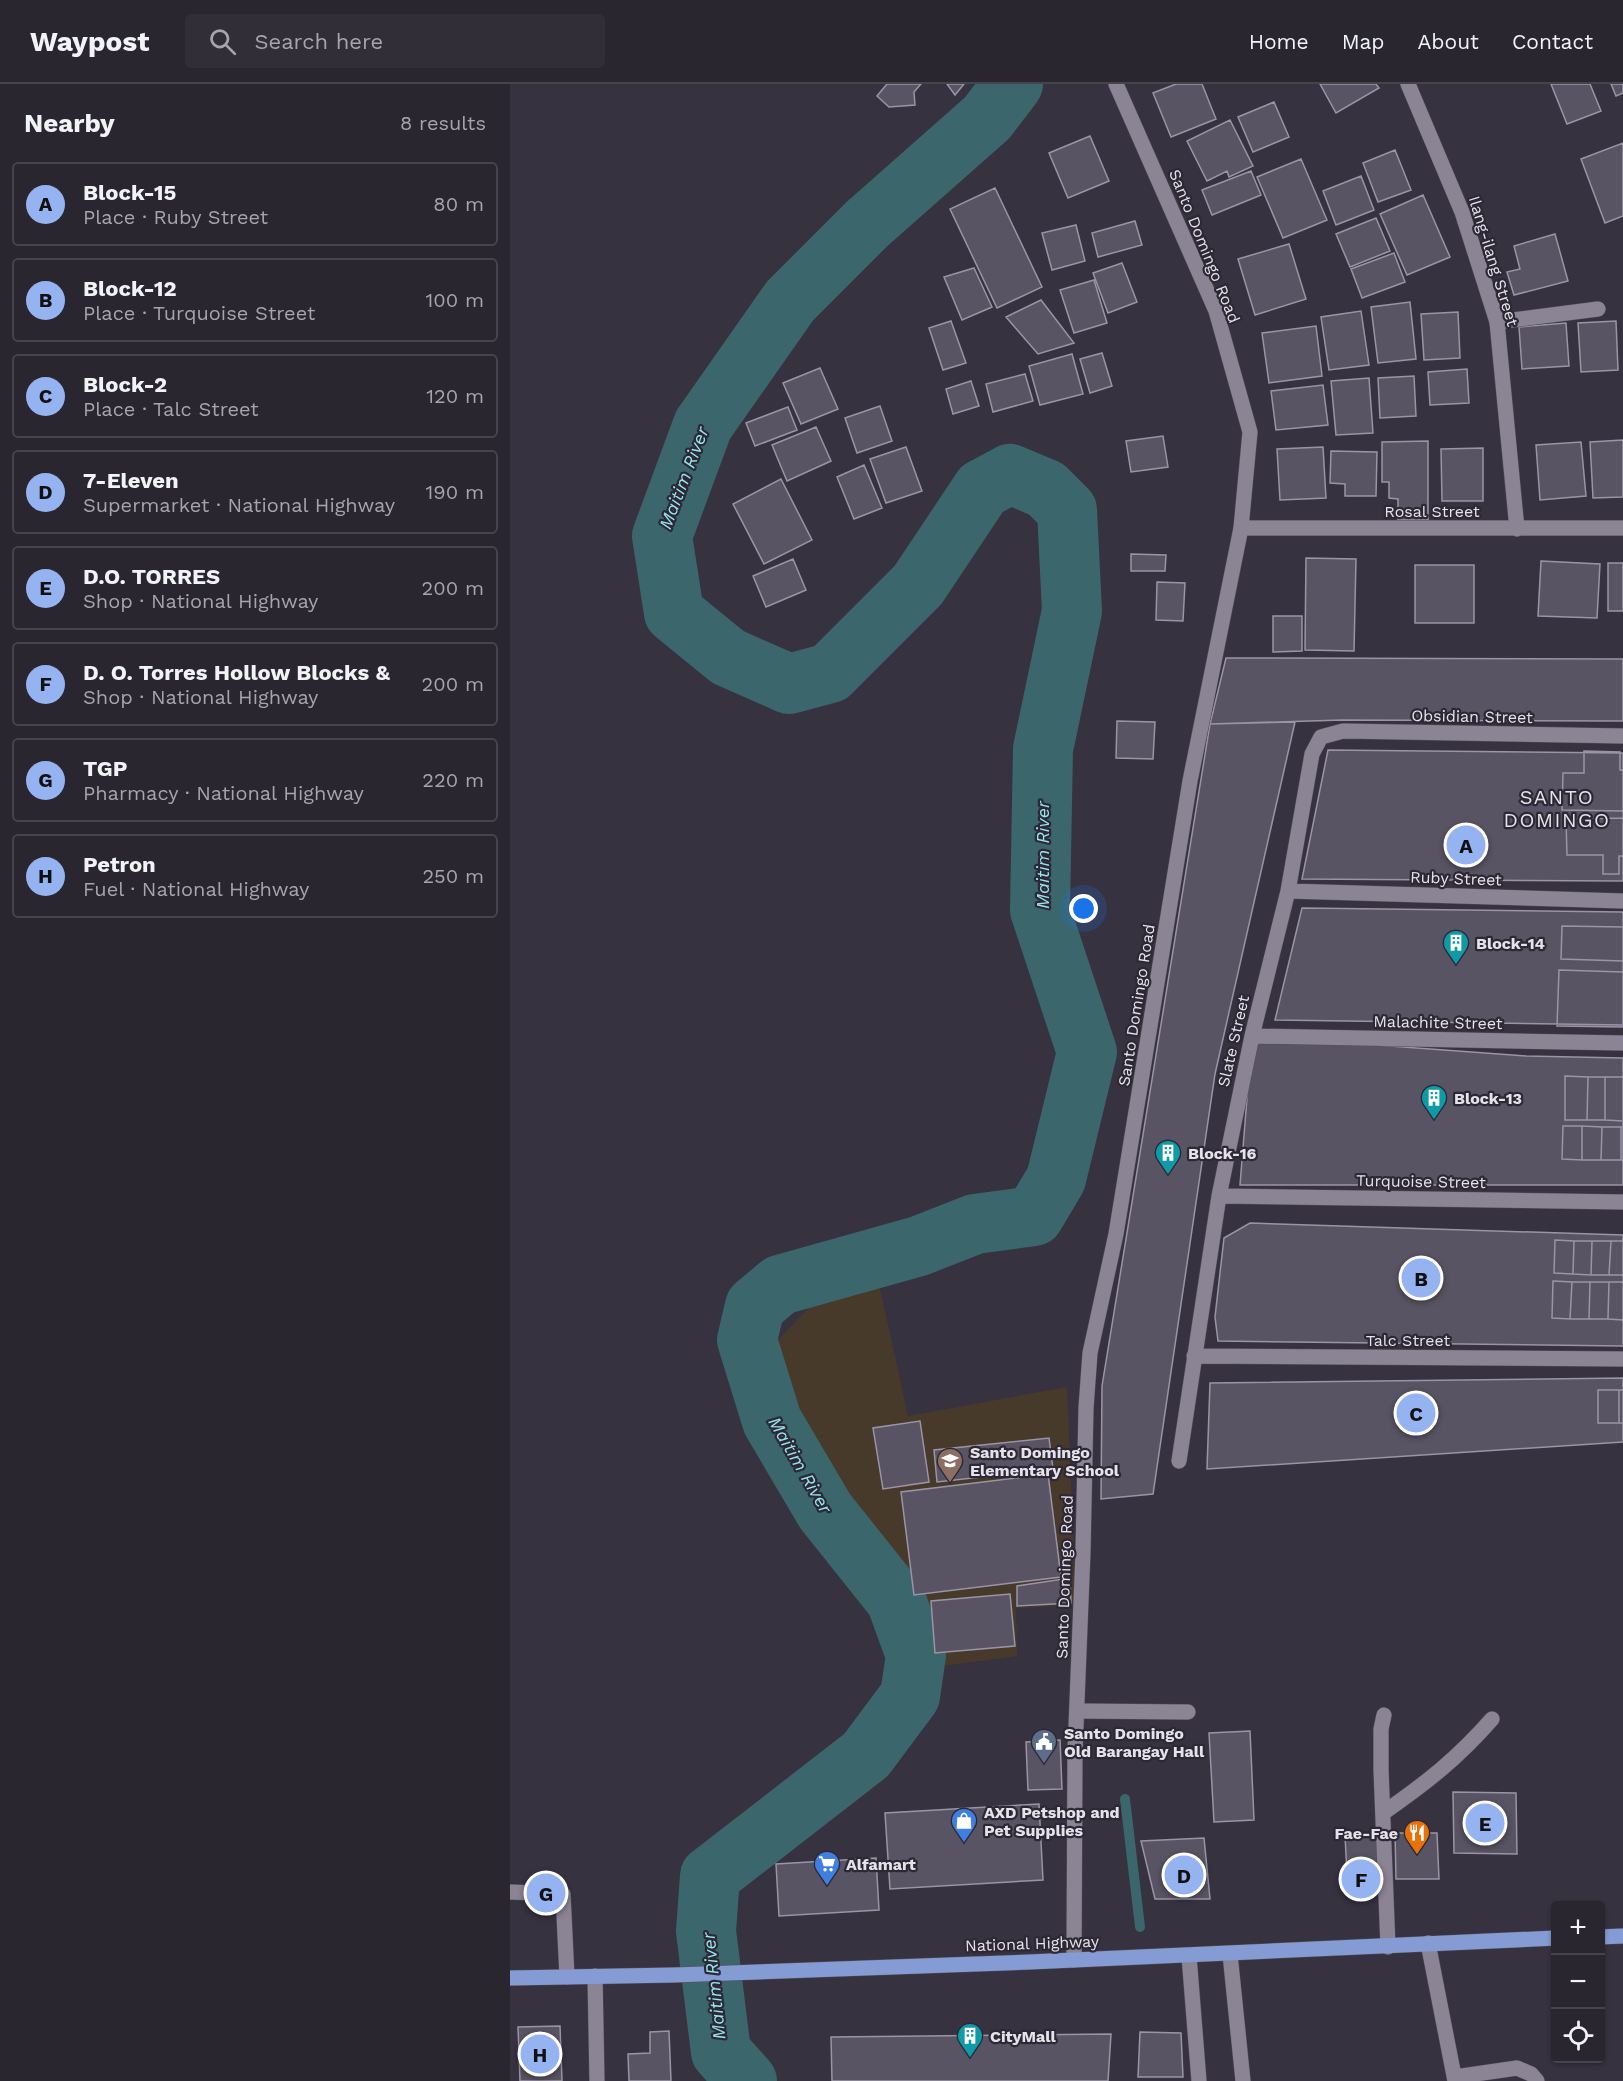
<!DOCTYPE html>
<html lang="en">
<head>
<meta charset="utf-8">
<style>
	:root { --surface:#292630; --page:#312e38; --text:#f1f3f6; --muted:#a5a5ab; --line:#45434c; --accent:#95b2f1 }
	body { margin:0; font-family:"Work Sans",sans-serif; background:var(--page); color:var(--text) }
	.controls { position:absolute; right:18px; bottom:18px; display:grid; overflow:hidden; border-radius:6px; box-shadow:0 2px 4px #0004 }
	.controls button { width:54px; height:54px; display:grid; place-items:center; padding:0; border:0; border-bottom:2px solid var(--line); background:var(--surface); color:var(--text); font:30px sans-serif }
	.you { position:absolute; left:574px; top:825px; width:21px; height:21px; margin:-15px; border:4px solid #fff; border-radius:50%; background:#1a73e8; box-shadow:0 0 0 9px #1a73e833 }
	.badge { display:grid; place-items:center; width:39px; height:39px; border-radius:50%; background:var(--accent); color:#111; font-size:20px; font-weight:700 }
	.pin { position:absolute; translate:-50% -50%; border:3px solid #fff; box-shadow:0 2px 6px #0006 }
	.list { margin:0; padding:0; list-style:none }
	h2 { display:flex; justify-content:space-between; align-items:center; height:78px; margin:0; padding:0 24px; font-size:26px }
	h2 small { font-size:20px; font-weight:400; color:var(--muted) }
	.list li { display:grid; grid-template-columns:39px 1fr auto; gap:18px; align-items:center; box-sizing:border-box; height:84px; margin:0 12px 12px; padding:0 12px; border:2px solid var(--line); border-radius:6px }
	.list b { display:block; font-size:22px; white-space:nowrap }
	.list p { margin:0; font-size:20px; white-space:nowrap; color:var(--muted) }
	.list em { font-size:20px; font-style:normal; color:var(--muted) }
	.icon { flex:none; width:33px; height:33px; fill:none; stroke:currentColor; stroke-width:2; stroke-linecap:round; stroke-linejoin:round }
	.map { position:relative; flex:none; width:1113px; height:1997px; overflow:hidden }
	header { display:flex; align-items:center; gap:36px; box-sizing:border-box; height:84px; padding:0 30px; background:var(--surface); border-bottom:2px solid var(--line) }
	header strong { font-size:28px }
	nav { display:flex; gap:33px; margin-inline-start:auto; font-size:21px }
	.search { width:420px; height:54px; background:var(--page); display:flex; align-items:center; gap:15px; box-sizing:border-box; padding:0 21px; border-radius:6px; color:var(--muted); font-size:22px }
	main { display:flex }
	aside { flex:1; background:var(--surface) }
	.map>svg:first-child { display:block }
	.education { fill:#473a2b }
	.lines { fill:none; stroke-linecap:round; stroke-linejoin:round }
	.stream { stroke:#3b666b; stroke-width:10 }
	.river { stroke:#3b666b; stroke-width:60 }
	.building { fill:#595463; stroke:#9a95a6; stroke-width:1.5 }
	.service-casing { stroke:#534e59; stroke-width:16 }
	.minor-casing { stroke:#534e59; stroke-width:16 }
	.tertiary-casing { stroke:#534e59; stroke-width:16 }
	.primary-casing { stroke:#534e59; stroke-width:16 }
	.service { stroke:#8b8495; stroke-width:15 }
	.minor { stroke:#8b8495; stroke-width:15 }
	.tertiary { stroke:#8b8495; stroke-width:15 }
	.primary { stroke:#849bd3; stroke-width:15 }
	.labels { text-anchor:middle; stroke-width:4.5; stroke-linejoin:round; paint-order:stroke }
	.street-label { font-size:16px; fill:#e6e2eb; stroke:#2d2835 }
	.poi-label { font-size:16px; font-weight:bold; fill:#e6e2eb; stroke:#2d2835; text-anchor:start }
	.water-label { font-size:18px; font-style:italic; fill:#96e6ef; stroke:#2d2835 }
	.quarter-label { font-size:20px; letter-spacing:1.5px; fill:#e6e2eb; stroke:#2d2835 }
</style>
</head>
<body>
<header>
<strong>Waypost</strong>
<div class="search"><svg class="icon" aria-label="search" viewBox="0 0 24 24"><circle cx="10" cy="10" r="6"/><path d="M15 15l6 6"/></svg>Search here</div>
<nav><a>Home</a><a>Map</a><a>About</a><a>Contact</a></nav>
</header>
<main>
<aside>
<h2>Nearby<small>8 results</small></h2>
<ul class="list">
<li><span class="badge">A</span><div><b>Block-15</b><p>Place · Ruby Street</p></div><em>80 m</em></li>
<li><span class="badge">B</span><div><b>Block-12</b><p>Place · Turquoise Street</p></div><em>100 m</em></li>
<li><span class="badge">C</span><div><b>Block-2</b><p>Place · Talc Street</p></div><em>120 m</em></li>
<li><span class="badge">D</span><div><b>7-Eleven</b><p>Supermarket · National Highway</p></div><em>190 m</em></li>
<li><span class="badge">E</span><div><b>D.O. TORRES</b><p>Shop · National Highway</p></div><em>200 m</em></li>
<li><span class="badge">F</span><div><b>D. O. Torres Hollow Blocks &amp;</b><p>Shop · National Highway</p></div><em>200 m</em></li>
<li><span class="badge">G</span><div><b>TGP</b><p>Pharmacy · National Highway</p></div><em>220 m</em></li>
<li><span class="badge">H</span><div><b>Petron</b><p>Fuel · National Highway</p></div><em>250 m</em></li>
</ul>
</aside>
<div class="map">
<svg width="1113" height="1997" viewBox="0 0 1113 1997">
	<rect width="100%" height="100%" fill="#373240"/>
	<!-- education -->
	<path class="education" d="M367,1191L398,1332L557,1303L566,1521L506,1524L507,1572L424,1583L377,1472L333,1417L303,1383L270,1306L269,1255L307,1215Z"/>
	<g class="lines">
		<!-- stream -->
		<path class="stream" d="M615,1715L630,1843"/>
		<!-- river -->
		<path class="river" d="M237,1997L211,1968L196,1847L200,1792L356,1671L400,1612L406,1571L386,1516L315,1427L262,1337L237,1256L245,1222L270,1201L409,1162L465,1140L524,1132L546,1095L577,968L530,826L533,665L562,527L557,426L536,405L500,390L472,405L408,501L320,589L279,600L218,573L164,529L152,452L193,341L280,217L357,140L477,34L503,0"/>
	</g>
	<!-- building -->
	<path class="building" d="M377,0H411L404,8L405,21L379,23L367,12Z
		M437,0H454L445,11Z
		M666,0H692L706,35L661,53L643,9Z
		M810,0H866L869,4L826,29Z
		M1041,0H1080L1091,27L1057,40Z
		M1101,0H1113V9L1106,12Z
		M764,18L779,53L743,68L728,33Z
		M720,36L743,82L719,93L717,87L697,97L677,57Z
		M580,52L599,97L558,114L539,69Z
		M1113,59V132L1095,139L1071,75Z
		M885,66L901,106L868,118L853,79Z
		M791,75L817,136L773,154L747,93Z
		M741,87L751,111L702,131L692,106Z
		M851,92L864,126L826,141L813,107Z
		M485,104L532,203L487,224L440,125Z
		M913,111L940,173L897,191L870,130Z
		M866,134L880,167L840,183L826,150Z
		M625,137L632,161L588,173L582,149Z
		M566,141L575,177L542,186L532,149Z
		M1045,150L1058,197L1004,211L997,188L1010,185L1004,162Z
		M779,160L796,215L745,231L728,175Z
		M884,169L895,198L852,214L841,185Z
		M612,179L627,218L598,229L583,189Z
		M464,184L482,223L452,236L434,193Z
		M584,196L597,239L564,249L550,206Z
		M531,216L564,259L528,270L496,233Z
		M900,218L906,275L868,279L861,223Z
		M851,227L859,281L819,286L811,233Z
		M948,228L950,274L914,276L911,230Z
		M441,237L456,279L433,286L419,244Z
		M1106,237L1108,286L1071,288L1068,239Z
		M1056,239L1059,282L1012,285L1009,243Z
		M806,242L812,292L759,299L752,249Z
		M592,269L602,302L580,309L570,275Z
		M562,270L573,310L530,321L519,282Z
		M310,284L328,325L291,340L273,299Z
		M957,285L959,319L920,321L918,288Z
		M515,290L523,317L483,328L476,300Z
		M904,292L906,332L870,334L868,294Z
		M859,294L863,349L826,351L821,297Z
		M461,297L469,322L443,330L436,305Z
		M813,301L818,341L766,346L761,307Z
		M370,322L382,357L347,369L335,334Z
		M278,323L287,346L245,362L236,339Z
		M306,343L321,377L277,397L262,361Z
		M653,352L658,383L621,388L616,357Z
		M1113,356V413L1083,414L1080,358Z
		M918,357V436H888V415L879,414V398H872V358Z
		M1071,358L1076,412L1030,416L1026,361Z
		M396,363L412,407L376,419L360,375Z
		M813,363L816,414L770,416L767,365Z
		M973,364V417H932L931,365Z
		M821,367L867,368L866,412H835V400L820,399Z
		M354,381L372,424L344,435L327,393Z
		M271,395L302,456L254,480L223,420Z
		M621,470L656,471L655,487H621Z
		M796,474L846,475L844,567L795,566Z
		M283,475L296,506L256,523L243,492Z
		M1031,477L1090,480L1087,534L1028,532Z
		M1098,479H1113V527H1098Z
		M905,481H964V539H905Z
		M647,498L675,499L673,537L646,536Z
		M763,532H792V567L763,568Z
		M716,574L1113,575V637L832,636L700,640Z
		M607,637L645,638L643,675L606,674Z
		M785,638L705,990L643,1410L591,1415L592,1302L700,640Z
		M818,666L1113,669V797L792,795Z
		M1074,667L1110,668V686H1113V727L1052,726L1053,689H1074Z
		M1113,734V772H1109V790H1093V771H1057L1056,735Z
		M792,824L1113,828V941L765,936Z
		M1052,842L1113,843V877L1051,875Z
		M1049,886L1113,888V943L1047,942Z
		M742,952L1016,972L1113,974V1101H730Z
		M1055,992L1078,993L1077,1036H1055Z
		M1078,993H1095V1036H1077Z
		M1095,993H1113V1037L1095,1036Z
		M1053,1042H1072V1076L1052,1075Z
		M1072,1042L1092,1043L1091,1076H1072Z
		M1092,1043H1111V1076H1091Z
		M1111,1043H1113V1076H1111Z
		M740,1139L1113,1151V1262L708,1257L705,1233L714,1154Z
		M1045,1156L1064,1157L1063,1190L1044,1189Z
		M1064,1157H1082L1081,1191L1063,1190Z
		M1082,1157H1101L1099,1191H1081Z
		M1101,1157H1113V1191H1099Z
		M1043,1197L1062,1198L1060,1235L1042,1234Z
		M1062,1198H1080L1079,1235H1060Z
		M1080,1198H1099L1098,1235H1079Z
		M1099,1198H1113V1236L1098,1235Z
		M1113,1294V1358L697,1385L700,1299Z
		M1088,1306H1109V1339H1088Z
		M1109,1306H1113V1339H1109Z
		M410,1337L419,1398L373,1405L363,1344Z
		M539,1354L543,1385L427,1398L424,1366Z
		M538,1390L551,1493L404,1511L391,1408Z
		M560,1494L561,1519L507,1522V1502Z
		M500,1510L505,1562L425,1569L421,1517Z
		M740,1647L744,1736L704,1738L699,1649Z
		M550,1656L552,1705L518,1706L516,1658Z
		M943,1708L1006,1709L1007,1770L944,1769Z
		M529,1720L533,1796L380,1805L375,1729Z
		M885,1749H927L929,1795H886Z
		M872,1751L874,1789L837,1791L835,1752Z
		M694,1754L700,1815H645L631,1757Z
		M366,1774L369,1826L269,1832L266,1780Z
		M50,1942L52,1997H10L8,1943Z
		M159,1947L161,1997H119L118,1970L140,1969V1948Z
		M630,1948L671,1949L673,1993H628Z
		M601,1950L598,1997H322L321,1953Z"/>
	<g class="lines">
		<defs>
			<path id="service" d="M987,238L1088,225
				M567,1627L678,1628
				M874,1631L871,1645V1686L878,1863
				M873,1729C916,1699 947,1675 982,1635
				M0,1808L53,1810L57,1893
				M918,1859L945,1997
				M85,1892L87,1997
				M945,1993L1007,1984L1021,1990L1027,1997"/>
			<path id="minor" d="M898,0L952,128L987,238L1007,445
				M731,444H1113
				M778,807L1113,817
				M742,952L1113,959
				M709,1112L1113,1118
				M684,1272L1113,1275
				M669,1377L709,1112L742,952L778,807L802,670L811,653L833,647L1113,652
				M720,1870L733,1997
				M679,1872L689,1997"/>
			<path id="tertiary" d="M564,1876L565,1667L573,1468L576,1324L580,1269L606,1150L680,697L731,444L740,348L706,227L606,0"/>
			<path id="primary" d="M1090,1853L1113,1852
				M0,1894L164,1891L520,1878L1046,1854"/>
		</defs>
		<!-- service casing -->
		<use href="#service" class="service-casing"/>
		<!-- minor casing -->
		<use href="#minor" class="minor-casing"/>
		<!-- tertiary casing -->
		<use href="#tertiary" class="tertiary-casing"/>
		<!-- primary casing -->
		<use href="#primary" class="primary-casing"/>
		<!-- service -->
		<use href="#service" class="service"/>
		<!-- minor -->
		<use href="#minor" class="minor"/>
		<!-- tertiary -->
		<use href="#tertiary" class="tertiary"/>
		<!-- primary -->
		<use href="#primary" class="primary"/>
	</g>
	<!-- icons -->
	<defs>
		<symbol id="building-pin" viewBox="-11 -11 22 30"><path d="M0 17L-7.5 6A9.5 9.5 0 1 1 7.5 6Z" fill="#0f9aa8" stroke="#2d2835"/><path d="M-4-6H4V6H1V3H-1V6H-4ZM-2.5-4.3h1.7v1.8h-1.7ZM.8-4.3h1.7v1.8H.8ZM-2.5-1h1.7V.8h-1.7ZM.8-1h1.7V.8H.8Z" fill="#fff"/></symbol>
		<symbol id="school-pin" viewBox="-11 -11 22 30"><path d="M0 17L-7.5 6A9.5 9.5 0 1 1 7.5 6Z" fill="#8d6e63" stroke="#2d2835"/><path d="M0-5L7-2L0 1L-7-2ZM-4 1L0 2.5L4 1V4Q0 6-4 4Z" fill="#fff"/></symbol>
		<symbol id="civic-pin" viewBox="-11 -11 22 30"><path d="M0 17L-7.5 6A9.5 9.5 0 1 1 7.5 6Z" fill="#5c6f8a" stroke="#2d2835"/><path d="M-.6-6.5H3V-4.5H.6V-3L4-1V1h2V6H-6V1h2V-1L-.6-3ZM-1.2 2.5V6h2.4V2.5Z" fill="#fff"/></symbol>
		<symbol id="shop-pin" viewBox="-11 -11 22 30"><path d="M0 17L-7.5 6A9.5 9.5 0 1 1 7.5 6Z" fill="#3f7fe0" stroke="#2d2835"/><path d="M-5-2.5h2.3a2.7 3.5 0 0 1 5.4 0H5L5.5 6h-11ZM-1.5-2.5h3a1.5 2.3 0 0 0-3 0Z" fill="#fff"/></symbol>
		<symbol id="restaurant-pin" viewBox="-11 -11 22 30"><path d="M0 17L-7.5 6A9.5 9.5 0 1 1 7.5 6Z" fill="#e8710a" stroke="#2d2835"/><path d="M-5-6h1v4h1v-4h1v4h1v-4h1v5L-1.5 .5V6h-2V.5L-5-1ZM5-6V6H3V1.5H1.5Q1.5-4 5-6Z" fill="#fff"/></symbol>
		<symbol id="supermarket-pin" viewBox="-11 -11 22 30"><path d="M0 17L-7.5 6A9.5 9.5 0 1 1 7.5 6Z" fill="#3f7fe0" stroke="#2d2835"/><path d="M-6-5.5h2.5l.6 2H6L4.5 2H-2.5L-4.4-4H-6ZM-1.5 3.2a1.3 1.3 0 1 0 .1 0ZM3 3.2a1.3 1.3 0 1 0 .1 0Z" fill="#fff"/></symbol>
	</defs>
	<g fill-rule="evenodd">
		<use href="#building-pin" x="931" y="844" width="30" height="40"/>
		<use href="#building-pin" x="909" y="999" width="30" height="40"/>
		<use href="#building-pin" x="643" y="1054" width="30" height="40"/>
		<use href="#school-pin" x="425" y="1362" width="30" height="40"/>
		<use href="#civic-pin" x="519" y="1643" width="30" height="40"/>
		<use href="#shop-pin" x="439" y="1722" width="30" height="40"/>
		<use href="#restaurant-pin" x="892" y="1734" width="30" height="40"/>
		<use href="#supermarket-pin" x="302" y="1765" width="30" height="40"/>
		<use href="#building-pin" x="445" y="1937" width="30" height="40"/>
	</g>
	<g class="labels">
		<!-- street labels -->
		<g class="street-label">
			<text transform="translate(695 162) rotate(68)" y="6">Santo Domingo Road</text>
			<text transform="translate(984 177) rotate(73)" y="6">Ilang-ilang Street</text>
			<text x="922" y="433">Rosal Street</text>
			<text transform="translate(962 632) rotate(1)" y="6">Obsidian Street</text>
			<text transform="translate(946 794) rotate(2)" y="6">Ruby Street</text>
			<text transform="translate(626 921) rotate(-81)" y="6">Santo Domingo Road</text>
			<text transform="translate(928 938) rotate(1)" y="6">Malachite Street</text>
			<text transform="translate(723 957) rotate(-77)" y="6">Slate Street</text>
			<text transform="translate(911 1097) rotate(1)" y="6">Turquoise Street</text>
			<text x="898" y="1262">Talc Street</text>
			<text transform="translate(554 1493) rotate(-88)" y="6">Santo Domingo Road</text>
			<text transform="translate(522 1859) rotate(-2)" y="6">National Highway</text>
		</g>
		<!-- poi labels -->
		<g class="poi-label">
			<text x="966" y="865">Block-14</text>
			<text x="944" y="1020">Block-13</text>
			<text x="678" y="1075">Block-16</text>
			<text x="460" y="1374">Santo Domingo<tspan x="460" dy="18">Elementary School</tspan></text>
			<text x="554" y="1655">Santo Domingo<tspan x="554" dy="18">Old Barangay Hall</tspan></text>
			<text x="474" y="1734">AXD Petshop and<tspan x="474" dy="18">Pet Supplies</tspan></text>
			<text x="888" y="1755" text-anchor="end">Fae-Fae</text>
			<text x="336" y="1786">Alfamart</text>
			<text x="480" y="1958">CityMall</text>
		</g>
		<!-- water labels -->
		<g class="water-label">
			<text transform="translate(174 394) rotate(-69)" y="6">Maitim River</text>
			<text transform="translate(533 771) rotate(-90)" y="6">Maitim River</text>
			<text transform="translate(290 1381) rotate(60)" y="6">Maitim River</text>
			<text transform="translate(204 1902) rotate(-96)" y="6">Maitim River</text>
		</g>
		<!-- quarter labels -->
		<g class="quarter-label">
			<text x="1047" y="720">SANTO<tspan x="1047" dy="23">DOMINGO</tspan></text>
		</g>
	</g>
</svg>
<div class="controls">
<button>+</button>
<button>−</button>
<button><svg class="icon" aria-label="locate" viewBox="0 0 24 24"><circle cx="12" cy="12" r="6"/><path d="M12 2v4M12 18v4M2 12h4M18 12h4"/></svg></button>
</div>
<div class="you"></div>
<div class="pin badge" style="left:956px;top:761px">A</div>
<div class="pin badge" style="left:911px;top:1194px">B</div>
<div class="pin badge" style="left:906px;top:1329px">C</div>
<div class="pin badge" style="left:674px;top:1791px">D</div>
<div class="pin badge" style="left:975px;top:1739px">E</div>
<div class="pin badge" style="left:851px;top:1795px">F</div>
<div class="pin badge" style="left:36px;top:1809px">G</div>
<div class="pin badge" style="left:30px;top:1970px">H</div>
</div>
</main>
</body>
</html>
